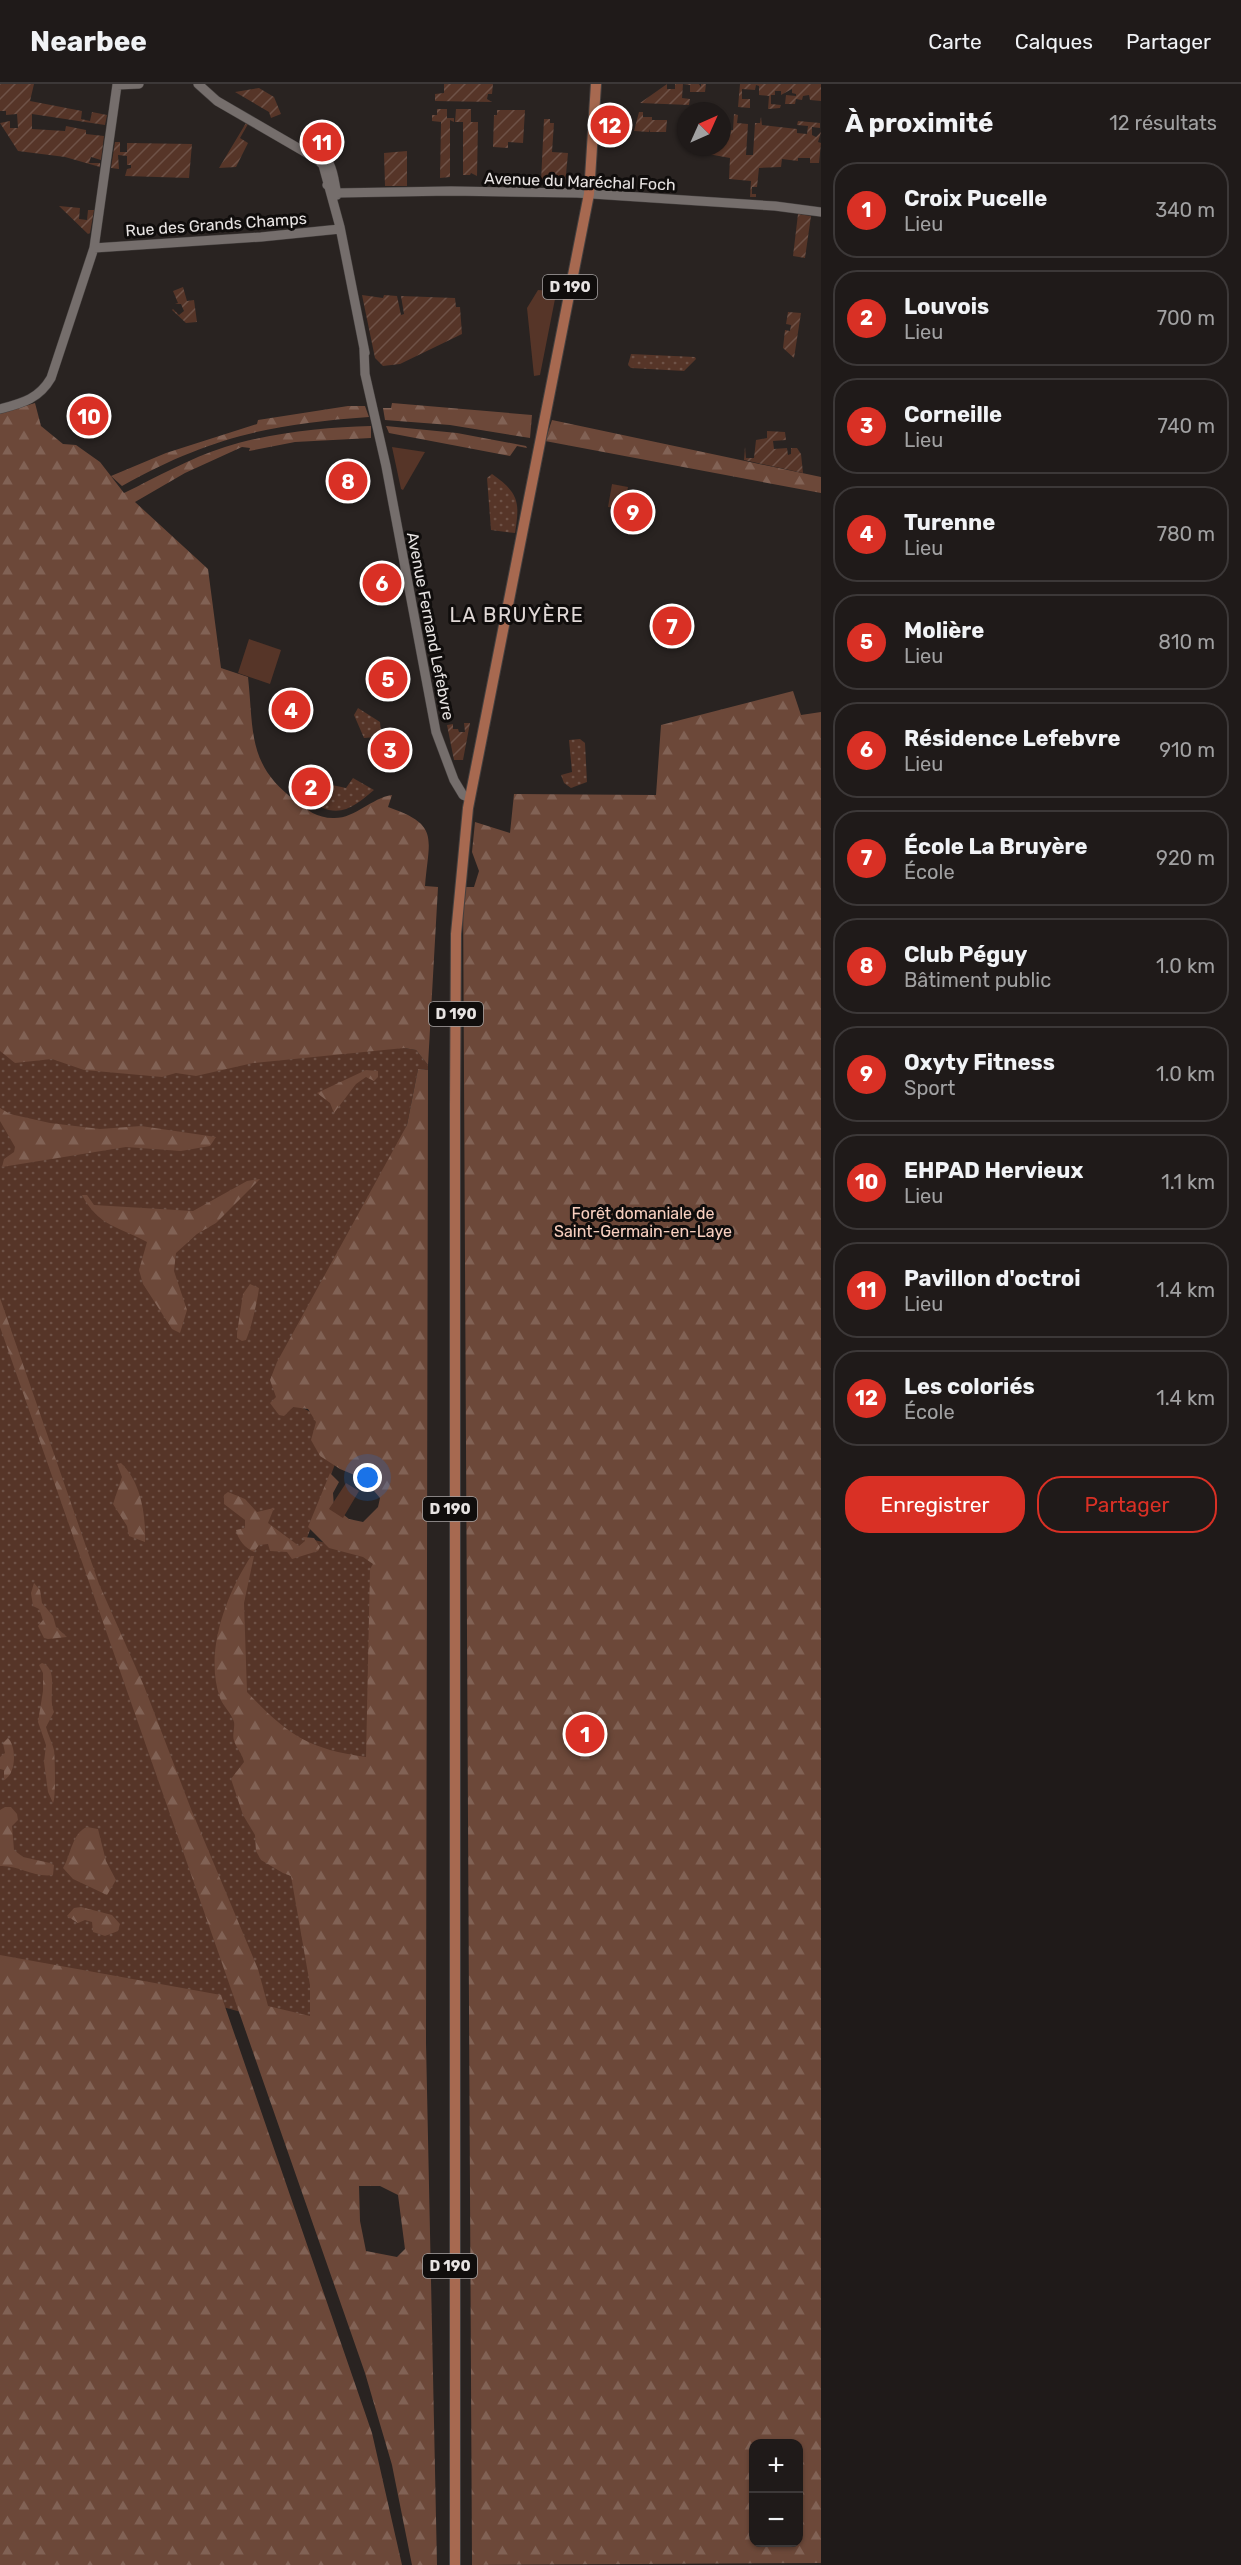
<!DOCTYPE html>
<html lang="fr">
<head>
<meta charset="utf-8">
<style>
	:root { --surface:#1f1a19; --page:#272322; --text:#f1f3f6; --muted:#a1a1a2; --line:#3c3838; --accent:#d93025 }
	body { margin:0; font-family:Rubik,sans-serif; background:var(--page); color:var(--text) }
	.controls { position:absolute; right:18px; bottom:18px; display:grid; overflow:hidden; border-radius:12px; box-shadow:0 2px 4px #0004 }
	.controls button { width:54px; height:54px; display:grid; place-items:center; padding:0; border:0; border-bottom:2px solid var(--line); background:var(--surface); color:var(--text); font:30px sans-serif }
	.compass { position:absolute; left:677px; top:18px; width:54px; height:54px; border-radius:50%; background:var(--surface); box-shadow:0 2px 4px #0004; rotate:45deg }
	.you { position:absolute; left:368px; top:1394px; width:21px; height:21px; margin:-15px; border:4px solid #fff; border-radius:50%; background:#1a73e8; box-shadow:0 0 0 9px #1a73e833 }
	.badge { display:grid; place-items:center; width:39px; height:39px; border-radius:50%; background:var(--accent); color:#fff; font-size:20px; font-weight:700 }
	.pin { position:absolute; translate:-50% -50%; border:3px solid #fff; box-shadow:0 2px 6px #0006 }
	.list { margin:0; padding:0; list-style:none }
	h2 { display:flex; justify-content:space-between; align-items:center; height:78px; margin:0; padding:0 24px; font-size:26px }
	h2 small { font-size:20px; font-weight:400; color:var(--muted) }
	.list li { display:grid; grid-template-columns:39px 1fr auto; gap:18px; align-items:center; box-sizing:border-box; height:96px; margin:0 12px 12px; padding:0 12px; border:2px solid var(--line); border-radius:24px }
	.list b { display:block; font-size:22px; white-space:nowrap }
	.list p { margin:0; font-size:20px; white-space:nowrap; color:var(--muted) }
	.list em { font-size:20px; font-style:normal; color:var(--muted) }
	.actions { display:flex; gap:12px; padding:18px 24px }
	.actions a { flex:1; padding:14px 0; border:2px solid var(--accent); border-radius:24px; text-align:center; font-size:21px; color:var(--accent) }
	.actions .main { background:var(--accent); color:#fff }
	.map { position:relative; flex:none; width:821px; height:2481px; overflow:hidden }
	header { display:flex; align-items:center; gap:36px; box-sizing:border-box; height:84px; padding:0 30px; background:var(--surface); border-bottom:2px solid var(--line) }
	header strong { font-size:28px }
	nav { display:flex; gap:33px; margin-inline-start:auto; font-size:21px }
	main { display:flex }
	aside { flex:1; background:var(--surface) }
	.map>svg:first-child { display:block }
	.grass { fill:url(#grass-dots) }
	.forest { fill:url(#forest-firs); fill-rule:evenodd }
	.park { fill:#563528 }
	.garden { fill:url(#garden-furrows) }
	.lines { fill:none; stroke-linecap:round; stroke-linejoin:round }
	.tertiary-casing { stroke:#45403f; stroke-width:10 }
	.primary-casing { stroke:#45403f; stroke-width:12 }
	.tertiary { stroke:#756e6c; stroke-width:9 }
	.primary { stroke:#a76950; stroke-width:10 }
	.labels { text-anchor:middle; stroke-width:6; stroke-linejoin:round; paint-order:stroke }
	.shield { fill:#100d0c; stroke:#a6a3a2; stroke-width:1.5 }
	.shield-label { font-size:15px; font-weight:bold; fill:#e7e3e2 }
	.street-label { font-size:16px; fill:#e7e3e2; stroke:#100d0c }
	.park-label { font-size:16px; fill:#f9d0c0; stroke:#100d0c }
	.quarter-label { font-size:20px; letter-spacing:1.5px; fill:#e0d8d6; stroke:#100d0c }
</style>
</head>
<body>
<header>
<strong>Nearbee</strong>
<nav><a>Carte</a><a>Calques</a><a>Partager</a></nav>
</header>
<main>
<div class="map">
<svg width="821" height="2481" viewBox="0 0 821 2481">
	<defs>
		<pattern id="grass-dots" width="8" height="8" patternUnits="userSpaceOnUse" patternTransform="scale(1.5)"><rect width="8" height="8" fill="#563528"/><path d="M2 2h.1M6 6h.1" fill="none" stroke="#6e5247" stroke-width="1.8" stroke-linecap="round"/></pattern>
		<pattern id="forest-firs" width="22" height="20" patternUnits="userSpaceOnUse" patternTransform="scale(1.5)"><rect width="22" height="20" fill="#6c4839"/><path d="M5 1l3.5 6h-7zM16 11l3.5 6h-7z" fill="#816255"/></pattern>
		<pattern id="garden-furrows" width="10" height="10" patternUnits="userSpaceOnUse" patternTransform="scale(1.5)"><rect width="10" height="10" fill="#563528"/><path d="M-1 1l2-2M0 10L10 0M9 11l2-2" fill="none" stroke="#6e5247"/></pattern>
	</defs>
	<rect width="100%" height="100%" fill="#292321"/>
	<!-- grass -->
	<path class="grass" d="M631,270L695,273L696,275L684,287L631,284L628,281Z
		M492,390C519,409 520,418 515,449L491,446L487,394Z
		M358,624L380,638L381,648L377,653L364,654L354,631Z
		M580,655L585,659L587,698L571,704L564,699L561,691L572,688L569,656Z
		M353,694L374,706C358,719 343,734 321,723L320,720L332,701L346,704Z
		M0,896L416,966L428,981V986L418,985L407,1041L284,1315L348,1346L307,1454L376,1472V1679L324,1951L223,1923L0,1876Z"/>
	<!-- forest -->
	<path class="forest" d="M35,319L41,342L63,360L76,361L100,378L124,409C157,393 190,374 225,363C269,349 325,343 371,342V354L295,358L249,367L250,364L242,363L185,389L135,418L208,485L221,584L248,593C254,648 247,681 296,717C307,726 317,734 333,734C355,735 371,714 392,711L388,723C440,741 429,753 425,802L438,803L428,981L416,966L404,964L253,979L196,992L176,989L162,993L84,986L52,975L15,979L0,967V329Z
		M392,319L532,331L530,354L450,341L385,336L383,324H391Z
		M348,322H365L369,333C271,340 209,353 122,402L111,392L166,369L257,340L258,336Z
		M552,336L821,393V409L545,357Z
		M386,342L457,349L526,362L527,364L517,362L510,372L389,349Z
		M793,607L801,631L821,628V2479L472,2481L463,803H474L479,787L472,768L475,738L510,749L514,710L656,711L661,641ZM754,2360H798V2458H754Z
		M418,985L428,986L426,1959L437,2481H412L392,2381L365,2289L0,1243V1214L99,1500L144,1602L191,1725L258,1885L268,1922L310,1932V1901L291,1792L283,1789L261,1776L256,1767L255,1751L243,1731L231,1695L244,1678C242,1669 237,1665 234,1657C232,1651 235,1644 234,1638C232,1630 223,1622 220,1614C204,1568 226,1511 251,1472H254L244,1519L247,1608C287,1650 307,1665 366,1673L370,1485L373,1480L363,1473L329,1464L308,1443L330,1389L339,1398L333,1409L334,1423L349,1435L363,1438L378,1423L380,1414L364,1395L340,1385L320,1372L311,1356L316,1338L308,1325L293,1323L284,1332L279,1331L270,1319L276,1313L270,1296L277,1278L407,1041ZM359,2102H380L398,2111L405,2165L397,2173L366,2167L360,2137Z
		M366,986L378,987V993L374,997L366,993L356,1000L334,1029L330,1019L317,1009Z
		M0,1024L10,1030L50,1039L100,1045L141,1042L216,1053L210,1062L181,1067L126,1063L2,1083L4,1075L14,1068L15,1063L0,1037Z
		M260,1095L216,1139L197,1150L176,1169L174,1187L187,1226L180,1249L172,1245L143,1200L139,1186L147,1158C118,1142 99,1143 82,1111H87L94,1121L193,1127L247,1097Z
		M250,1200L259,1204C258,1214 251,1246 246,1256L242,1257L237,1254V1249L243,1210Z
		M121,1379C141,1398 146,1431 145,1458L129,1452L127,1442L113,1420L122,1393L117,1380Z
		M228,1408L245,1415L257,1428L274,1424L268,1439L299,1462L305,1457L303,1453L314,1454L320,1463L318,1467L292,1475L287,1468L270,1467L268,1460L259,1461L254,1468C245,1464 238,1456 236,1446L245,1444V1436L224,1420V1411Z
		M34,1499L40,1506L42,1519L53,1532L56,1543L67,1553L48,1555L44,1554L38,1542L43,1536L39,1525L33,1522L31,1509Z
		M42,1579C60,1585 47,1613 54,1628L46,1643C48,1651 52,1658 54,1666C55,1674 56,1715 53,1719L48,1708L44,1678L46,1661L38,1638L43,1607V1589L39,1581Z
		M8,1654C17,1663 16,1691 4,1696V1686L0,1685V1673L5,1669L3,1659Z
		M5,1723H11L17,1730L18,1736L12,1742L14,1766L23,1773L50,1779L54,1781L53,1791C34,1794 19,1781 0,1782V1726Z
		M87,1743L98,1745L106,1777L116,1796L107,1811L73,1795L63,1784C71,1771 72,1749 87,1743Z
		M81,1823L112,1831L120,1840L118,1847L105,1852L93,1848L92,1838L85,1836L78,1839L67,1832L74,1824Z
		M0,1871L221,1911L372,2349L402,2481H0Z"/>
	<!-- park -->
	<path class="park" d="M538,206L551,207L556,210L540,291L534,292L527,224Z
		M392,363L425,368L403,406L401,405Z
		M612,400L628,403L624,425L608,423Z
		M249,555L281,566L270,600L238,589Z
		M346,1399L359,1407L343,1434L329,1425Z"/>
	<!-- garden -->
	<path class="garden" d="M0,0H34L30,17L82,27L81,35L90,37L92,28L107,31L105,41L32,30V45L65,47L66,42L86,46V50L104,52L101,76L91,73L89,79H100V83L65,73L18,67L0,39L10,37V44H18L17,30L6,31V27H0Z
		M444,0H493L492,10H488L487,15L492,18L435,17V10L444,9Z
		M667,0V5H675V0H699L701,3V0H706L705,8H690V1L683,0L682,14L690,15L689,21L640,19Z
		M740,0H821V17L810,16L809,11L803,12L802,16L796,15L795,20H785L786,11L796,12V10L792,9V5L781,11V7H775V11H771V20L781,21L780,24L768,25L769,12L759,11V2L756,1L755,6L742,5V15H750V24L738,23Z
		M259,4L274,13L281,30L271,34L269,28L235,8Z
		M437,25H447V34H454V38L450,36V93L440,94L441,38L432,37V31H437Z
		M456,25H471V38H478L477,92L471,89L470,91H463V38H455Z
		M497,26H525L523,59L508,58V64L493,63L494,31H497Z
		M639,28H643V33H652V36H667L666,48H650V45L649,48L634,47Z
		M734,30L738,31L737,39L748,40L746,71H753L755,39H760L761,33L762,41L797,45V49L807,50L808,42L797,41L798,37L820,39V44L812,43V51L816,53L821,48L818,58L821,59L819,79H810V74H798V77L782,75L781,83L759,84L757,103H752V110H756V113H750L751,97L729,95L730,74L708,70L709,63H722V47L733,46Z
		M544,35H550V39H554L552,68L568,69L565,101H550V104H544V99L541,98Z
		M246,39L248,40L240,54L248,59L236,83L219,84Z
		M115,58H120V68H127V59L192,60L189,94L125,92L127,85L131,84V81H127V72L118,71L119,85L111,84Z
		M407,67V102H385L384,69Z
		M59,122L80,124L79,135L87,136L88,126H94L90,149L88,150Z
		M798,130L811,132L805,174L793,172Z
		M183,203L187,217L194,216L197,238L186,239L172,226L173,225L179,231L184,227L181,220H175L178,219L173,207Z
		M362,211L383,214L384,211L397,212L401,231L404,230L401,212L455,214L456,223H460L462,250L400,280L383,282L375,274Z
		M788,228L801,229L794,274L783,264L785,246L790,247L791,241L786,240Z
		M767,347L785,348L786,356L773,357L774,365L787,364L788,371L791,370V364H797L801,370L803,389L744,376L745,363L746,374H754L756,356L767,354Z
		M464,639H470L463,676H454L447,641L453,640V645H458L459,648H465Z"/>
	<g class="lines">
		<defs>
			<path id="tertiary" d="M198,0L217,17L317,75L323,81L340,143L365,269
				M312,69C334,72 333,93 337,111
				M327,101L336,109L451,107L577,109L775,122L821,128
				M94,164L261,153L340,145
				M364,265L365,290L386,382L436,648L454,696L463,711L470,714
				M0,325C22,319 39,315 51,294L94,164L117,1L139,0"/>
			<path id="primary" d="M455,2481V1020L456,850L468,724L589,110L596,0"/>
		</defs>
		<!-- tertiary casing -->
		<use href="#tertiary" class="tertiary-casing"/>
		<!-- primary casing -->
		<use href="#primary" class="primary-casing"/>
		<!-- tertiary -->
		<use href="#tertiary" class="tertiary"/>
		<!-- primary -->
		<use href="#primary" class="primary"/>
	</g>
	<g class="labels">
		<!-- shield labels -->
		<g class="shield">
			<rect x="543" y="191" width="54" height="24" rx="4.5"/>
			<rect x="429" y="918" width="54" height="24" rx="4.5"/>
			<rect x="423" y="1413" width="54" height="24" rx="4.5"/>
			<rect x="423" y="2170" width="54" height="24" rx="4.5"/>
		</g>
		<g class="shield-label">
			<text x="570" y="208">D 190</text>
			<text x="456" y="935">D 190</text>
			<text x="450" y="1430">D 190</text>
			<text x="450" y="2187">D 190</text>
		</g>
		<!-- street labels -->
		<g class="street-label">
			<text transform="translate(580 97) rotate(2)" y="6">Avenue du Maréchal Foch</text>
			<text transform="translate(216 140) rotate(-4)" y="6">Rue des Grands Champs</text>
			<text transform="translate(431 542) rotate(79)" y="6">Avenue Fernand Lefebvre</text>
		</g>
		<!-- park labels -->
		<g class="park-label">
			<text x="643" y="1135">Forêt domaniale de<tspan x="643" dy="18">Saint-Germain-en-Laye</tspan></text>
		</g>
		<!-- quarter labels -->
		<g class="quarter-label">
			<text x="517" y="538">LA BRUYÈRE</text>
		</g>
	</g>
</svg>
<div class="controls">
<button>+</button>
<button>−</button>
</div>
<svg class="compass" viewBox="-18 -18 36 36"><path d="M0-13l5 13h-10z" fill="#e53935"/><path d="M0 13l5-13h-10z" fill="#a1a1a2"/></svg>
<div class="you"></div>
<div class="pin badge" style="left:585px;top:1650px">1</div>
<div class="pin badge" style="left:311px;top:703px">2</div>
<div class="pin badge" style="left:390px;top:666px">3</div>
<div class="pin badge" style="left:291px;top:626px">4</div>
<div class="pin badge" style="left:388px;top:595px">5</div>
<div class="pin badge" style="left:382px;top:499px">6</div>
<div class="pin badge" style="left:672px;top:542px">7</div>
<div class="pin badge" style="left:348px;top:397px">8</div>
<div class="pin badge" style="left:633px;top:428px">9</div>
<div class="pin badge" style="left:89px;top:332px">10</div>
<div class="pin badge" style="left:322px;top:58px">11</div>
<div class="pin badge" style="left:610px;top:41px">12</div>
</div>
<aside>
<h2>À proximité<small>12 résultats</small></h2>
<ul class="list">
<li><span class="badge">1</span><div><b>Croix Pucelle</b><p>Lieu</p></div><em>340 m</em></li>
<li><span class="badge">2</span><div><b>Louvois</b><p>Lieu</p></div><em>700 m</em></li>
<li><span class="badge">3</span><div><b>Corneille</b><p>Lieu</p></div><em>740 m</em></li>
<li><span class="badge">4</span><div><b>Turenne</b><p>Lieu</p></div><em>780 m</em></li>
<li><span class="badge">5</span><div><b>Molière</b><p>Lieu</p></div><em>810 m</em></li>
<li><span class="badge">6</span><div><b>Résidence Lefebvre</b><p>Lieu</p></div><em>910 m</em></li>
<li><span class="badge">7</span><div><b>École La Bruyère</b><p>École</p></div><em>920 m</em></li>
<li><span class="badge">8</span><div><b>Club Péguy</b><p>Bâtiment public</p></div><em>1.0 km</em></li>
<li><span class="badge">9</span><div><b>Oxyty Fitness</b><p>Sport</p></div><em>1.0 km</em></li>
<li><span class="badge">10</span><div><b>EHPAD Hervieux</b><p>Lieu</p></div><em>1.1 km</em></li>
<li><span class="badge">11</span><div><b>Pavillon d'octroi</b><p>Lieu</p></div><em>1.4 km</em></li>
<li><span class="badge">12</span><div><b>Les coloriés</b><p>École</p></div><em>1.4 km</em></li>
</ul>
<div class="actions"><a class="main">Enregistrer</a><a>Partager</a></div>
</aside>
</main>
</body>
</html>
